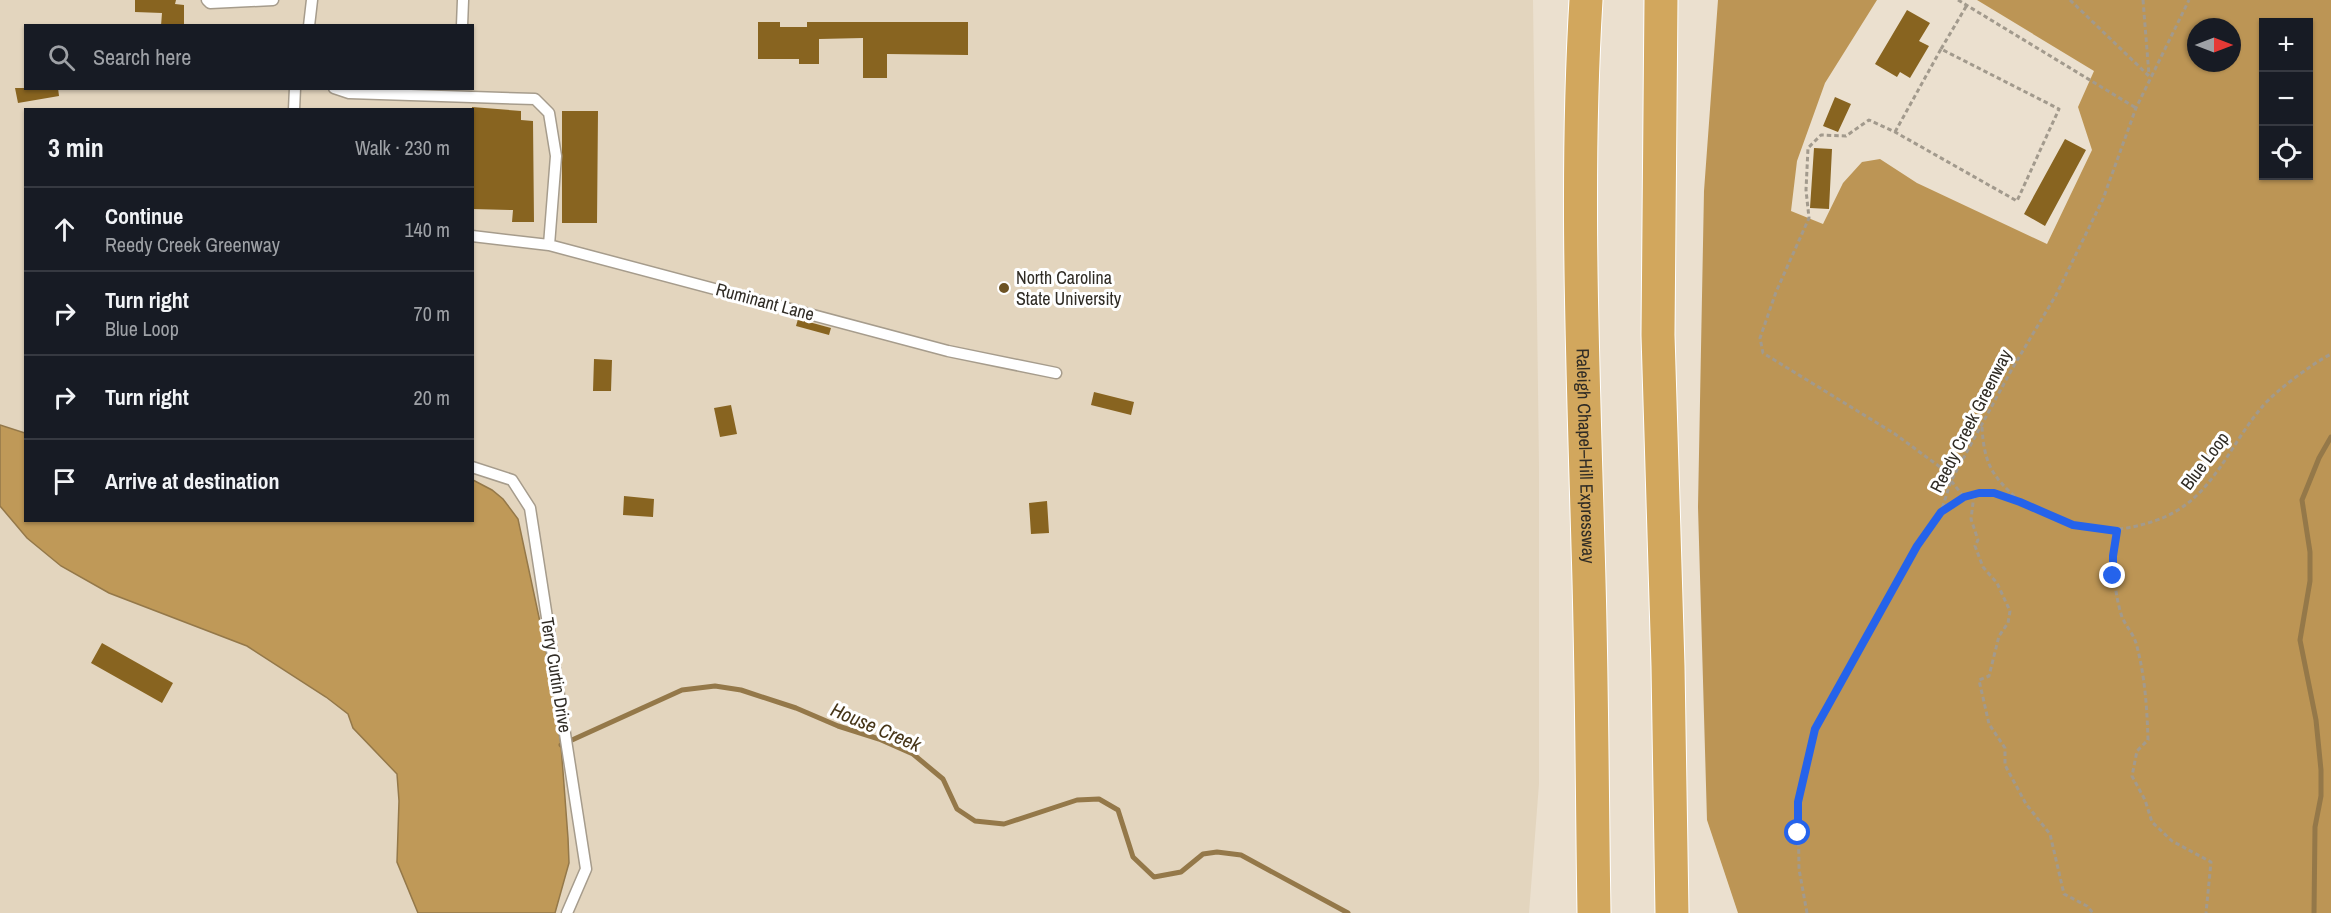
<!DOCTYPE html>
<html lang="en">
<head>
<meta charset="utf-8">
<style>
	:root { --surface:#171b24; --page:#20242c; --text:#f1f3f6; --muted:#9ea1a6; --line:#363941 }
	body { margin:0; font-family:"Archivo Narrow",sans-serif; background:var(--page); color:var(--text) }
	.controls { position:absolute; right:18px; top:18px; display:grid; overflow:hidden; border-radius:0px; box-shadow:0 2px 4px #0004 }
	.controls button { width:54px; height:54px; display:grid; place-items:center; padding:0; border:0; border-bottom:2px solid var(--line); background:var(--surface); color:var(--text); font:30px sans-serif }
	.compass { position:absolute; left:2187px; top:18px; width:54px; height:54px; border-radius:50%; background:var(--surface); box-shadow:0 2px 4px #0004; rotate:90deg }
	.stop { position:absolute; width:18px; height:18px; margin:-14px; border:4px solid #2563eb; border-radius:50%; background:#fff }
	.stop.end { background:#2563eb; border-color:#fff; box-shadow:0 2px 6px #0008 }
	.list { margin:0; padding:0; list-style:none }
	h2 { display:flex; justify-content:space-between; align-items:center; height:78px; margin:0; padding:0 24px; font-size:26px }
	h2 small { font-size:20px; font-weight:400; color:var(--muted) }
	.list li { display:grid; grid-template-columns:39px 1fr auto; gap:18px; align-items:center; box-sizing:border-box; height:84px; padding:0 24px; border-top:2px solid var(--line) }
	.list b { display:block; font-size:22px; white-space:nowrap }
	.list p { margin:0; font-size:20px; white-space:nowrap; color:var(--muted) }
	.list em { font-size:20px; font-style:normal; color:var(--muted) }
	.icon { flex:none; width:33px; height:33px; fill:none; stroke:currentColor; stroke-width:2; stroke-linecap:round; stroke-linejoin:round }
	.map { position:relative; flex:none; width:2331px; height:913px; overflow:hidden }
	.search { position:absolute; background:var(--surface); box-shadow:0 2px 4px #0004; left:24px; top:24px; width:450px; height:66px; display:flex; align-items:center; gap:15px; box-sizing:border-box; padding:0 21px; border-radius:0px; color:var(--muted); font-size:22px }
	.panel { position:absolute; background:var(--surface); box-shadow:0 2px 4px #0004; left:24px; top:108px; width:450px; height:414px; border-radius:0px }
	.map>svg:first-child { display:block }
	.built { fill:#e3d5be; fill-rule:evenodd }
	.forest { fill:#bc9555; fill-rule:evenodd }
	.water { fill:#bf9958; stroke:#947849; stroke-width:1.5 }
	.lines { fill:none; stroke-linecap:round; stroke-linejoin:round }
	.stream { stroke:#947849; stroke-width:5 }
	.building { fill:#886420 }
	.service-casing { stroke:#a69c8c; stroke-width:13 }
	.motorway-casing { stroke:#fff; stroke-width:35 }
	.path { stroke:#a29a8d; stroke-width:3; stroke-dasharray:4.5 3; stroke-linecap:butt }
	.service { stroke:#fff; stroke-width:10 }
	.motorway { stroke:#d2a75d; stroke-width:33 }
	.route { stroke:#2563eb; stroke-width:8 }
	.poi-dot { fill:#6d5324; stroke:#fff; stroke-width:2 }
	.labels { text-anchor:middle; stroke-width:6; stroke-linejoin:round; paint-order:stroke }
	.poi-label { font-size:18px; fill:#302c25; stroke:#fff; text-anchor:start }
	.street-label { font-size:18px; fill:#302c25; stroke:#fff }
	.water-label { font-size:20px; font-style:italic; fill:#463518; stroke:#fff }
</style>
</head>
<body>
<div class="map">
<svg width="2331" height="913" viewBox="0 0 2331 913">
	<rect width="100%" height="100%" fill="#ebe0cf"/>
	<!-- built -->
	<path class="built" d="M0,0H1533L1539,467V784L1529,913H0ZM26,26H472V88H26ZM26,110H472V520H26Z"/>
	<!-- forest -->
	<path class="forest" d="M1718,0H1877L1825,83L1797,161L1791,211L1823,224L1843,183L1862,162L1880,159L1917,183L2047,244L2092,150L2078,107L2094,71L1977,0H2331V913H1738L1707,820L1698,507L1704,191ZM2264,22H2308V176H2264ZM2196,27H2232V63H2196Z"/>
	<!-- water -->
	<path class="water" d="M0,425L25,433L26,520H472L473,480L492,490L503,499L518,519L546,650L561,745L568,838L569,863L555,913H418L397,862L399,801L397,774L353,728L348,714L326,697L247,646L109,593L61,566L27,538L0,506Z"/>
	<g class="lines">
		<!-- stream -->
		<path class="stream" d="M561,745L682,690L715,686L741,690L796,708L838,726L879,739L913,754L943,779L957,809L975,821L1004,824L1077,800L1099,799L1118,810L1133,857L1154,877L1181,872L1203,854L1217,852L1241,855L1348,913
			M2314,913L2315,827L2321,796V770L2316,720L2300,640L2310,581V552L2302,500L2319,458L2331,437"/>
	</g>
	<!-- building -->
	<path class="building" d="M135,0H176L175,4L184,5V26H161L162,13L135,12Z
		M1907,10L1930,23L1919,41L1929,46L1910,78L1900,72L1897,77L1875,64Z
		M758,22H780V27H807V22H968V55L887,54V78H863V38L819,39V64H799V59H758Z
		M15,88H58L59,96L18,103Z
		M1835,97L1851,104L1838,132L1823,126Z
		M472,107L521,111V120L533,121L534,222H512L513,210L472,209Z
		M562,111H598L597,223H562Z
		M2065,139L2086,150L2045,226L2024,214Z
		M1814,148L1832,149L1829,209L1810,208Z
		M798,319L831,328L829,335L796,326Z
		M594,359L612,360L611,391H593Z
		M1094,392L1134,402L1131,415L1091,405Z
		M731,405L737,434L720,437L714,408Z
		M624,496L654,499L653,517L623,515Z
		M1047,501L1049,533L1031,534L1029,503Z
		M102,643L173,683L162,703L91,663Z"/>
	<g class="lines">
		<defs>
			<path id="service" d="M207,0L210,3L273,0
				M309,26L312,0
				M462,26L463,0
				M334,88L349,93L535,99L549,113L556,156L549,245
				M294,110L295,88
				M472,236L549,245L948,351L1056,373
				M472,467L512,480L530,508L586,869L567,913"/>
			<g id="motorway">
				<path id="s1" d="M1586,0C1575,181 1583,364 1588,546C1592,668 1592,791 1594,913"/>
				<path d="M1661,0L1658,335L1668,666L1672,913"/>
			</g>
		</defs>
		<!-- service casing -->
		<use href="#service" class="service-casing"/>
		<!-- motorway casing -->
		<use href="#motorway" class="motorway-casing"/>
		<!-- path -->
		<path class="path" d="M1958,0L2136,108
			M2070,0L2150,77
			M2143,0L2149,75
			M1941,49L1967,5
			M1895,132L1941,49L2059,109L2017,201L1895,132L1869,120L1846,136L1821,135L1808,148L1806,190L1809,218L1776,292L1760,338L1763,353L1895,434L1940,467L1964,497
			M1982,427C1984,463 1992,477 2019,500
			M1974,495L1971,519L1978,540L1975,546L1983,567L1997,583L2010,611L2008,623L1999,636L1989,676L1979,680L1989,724L2005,748V765L2026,804L2050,834L2064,894L2087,906L2093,913
			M1942,511C1989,482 2002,493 2048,514C2056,518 2065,523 2073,526C2101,533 2128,530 2154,521C2211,503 2227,448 2262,407C2275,391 2312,364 2331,354
			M2117,531C2112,559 2113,586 2121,614C2124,624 2133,633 2136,643C2145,675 2147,708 2148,740L2137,751L2132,776L2145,800L2152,822L2172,841L2211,862L2206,913
			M1807,913L1799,869L1798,802L1815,729L1917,546L1941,512L1951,481L2012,369L2056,295L2103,199L2136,108L2189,0"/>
		<!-- service -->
		<use href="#service" class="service"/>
		<!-- motorway -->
		<use href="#motorway" class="motorway"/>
	</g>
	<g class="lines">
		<!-- route -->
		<path class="route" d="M1798,833V802L1815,729L1917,546L1941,512L1964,497L1979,493H1994L2020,502L2073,525L2117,531L2113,556V576"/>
	</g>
	<!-- markers -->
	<circle class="poi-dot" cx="1004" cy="288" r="6"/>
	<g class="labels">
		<!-- poi labels -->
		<g class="poi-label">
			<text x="1016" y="284">North Carolina<tspan x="1016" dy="21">State University</tspan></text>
		</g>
		<!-- street labels -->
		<g class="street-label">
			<text transform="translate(765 302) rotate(15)" y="6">Ruminant Lane</text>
			<text transform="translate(1971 421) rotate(-63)" y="6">Reedy Creek Greenway</text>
			<text dy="6" stroke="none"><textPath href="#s1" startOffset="456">Raleigh Chapel–Hill Expressway</textPath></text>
			<text transform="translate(2205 461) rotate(-53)" y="6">Blue Loop</text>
			<text transform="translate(556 675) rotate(81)" y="6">Terry Curtin Drive</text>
		</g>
		<!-- water labels -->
		<g class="water-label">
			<text transform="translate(876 727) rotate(23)" y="7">House Creek</text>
		</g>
	</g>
</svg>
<div class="controls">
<button>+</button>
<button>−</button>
<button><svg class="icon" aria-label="locate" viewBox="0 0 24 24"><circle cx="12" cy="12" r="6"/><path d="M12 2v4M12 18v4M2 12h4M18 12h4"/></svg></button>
</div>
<svg class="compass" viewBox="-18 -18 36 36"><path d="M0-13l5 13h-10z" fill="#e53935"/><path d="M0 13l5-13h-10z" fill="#9ea1a6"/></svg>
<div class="stop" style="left:1798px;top:833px"></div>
<div class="stop end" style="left:2113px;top:576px"></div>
<div class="search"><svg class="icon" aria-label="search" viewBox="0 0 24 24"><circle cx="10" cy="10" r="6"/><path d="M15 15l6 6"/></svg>Search here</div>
<section class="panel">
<h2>3 min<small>Walk · 230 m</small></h2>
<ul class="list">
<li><svg class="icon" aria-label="ahead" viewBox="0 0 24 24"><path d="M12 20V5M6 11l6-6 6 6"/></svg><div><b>Continue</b><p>Reedy Creek Greenway</p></div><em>140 m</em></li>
<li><svg class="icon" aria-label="right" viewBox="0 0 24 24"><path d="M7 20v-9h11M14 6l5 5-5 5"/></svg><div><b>Turn right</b><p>Blue Loop</p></div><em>70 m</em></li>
<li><svg class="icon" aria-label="right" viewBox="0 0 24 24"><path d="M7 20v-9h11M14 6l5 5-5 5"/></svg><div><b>Turn right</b></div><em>20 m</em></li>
<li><svg class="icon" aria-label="arrive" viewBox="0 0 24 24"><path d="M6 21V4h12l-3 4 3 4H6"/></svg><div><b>Arrive at destination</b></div></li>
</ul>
</section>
</div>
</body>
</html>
